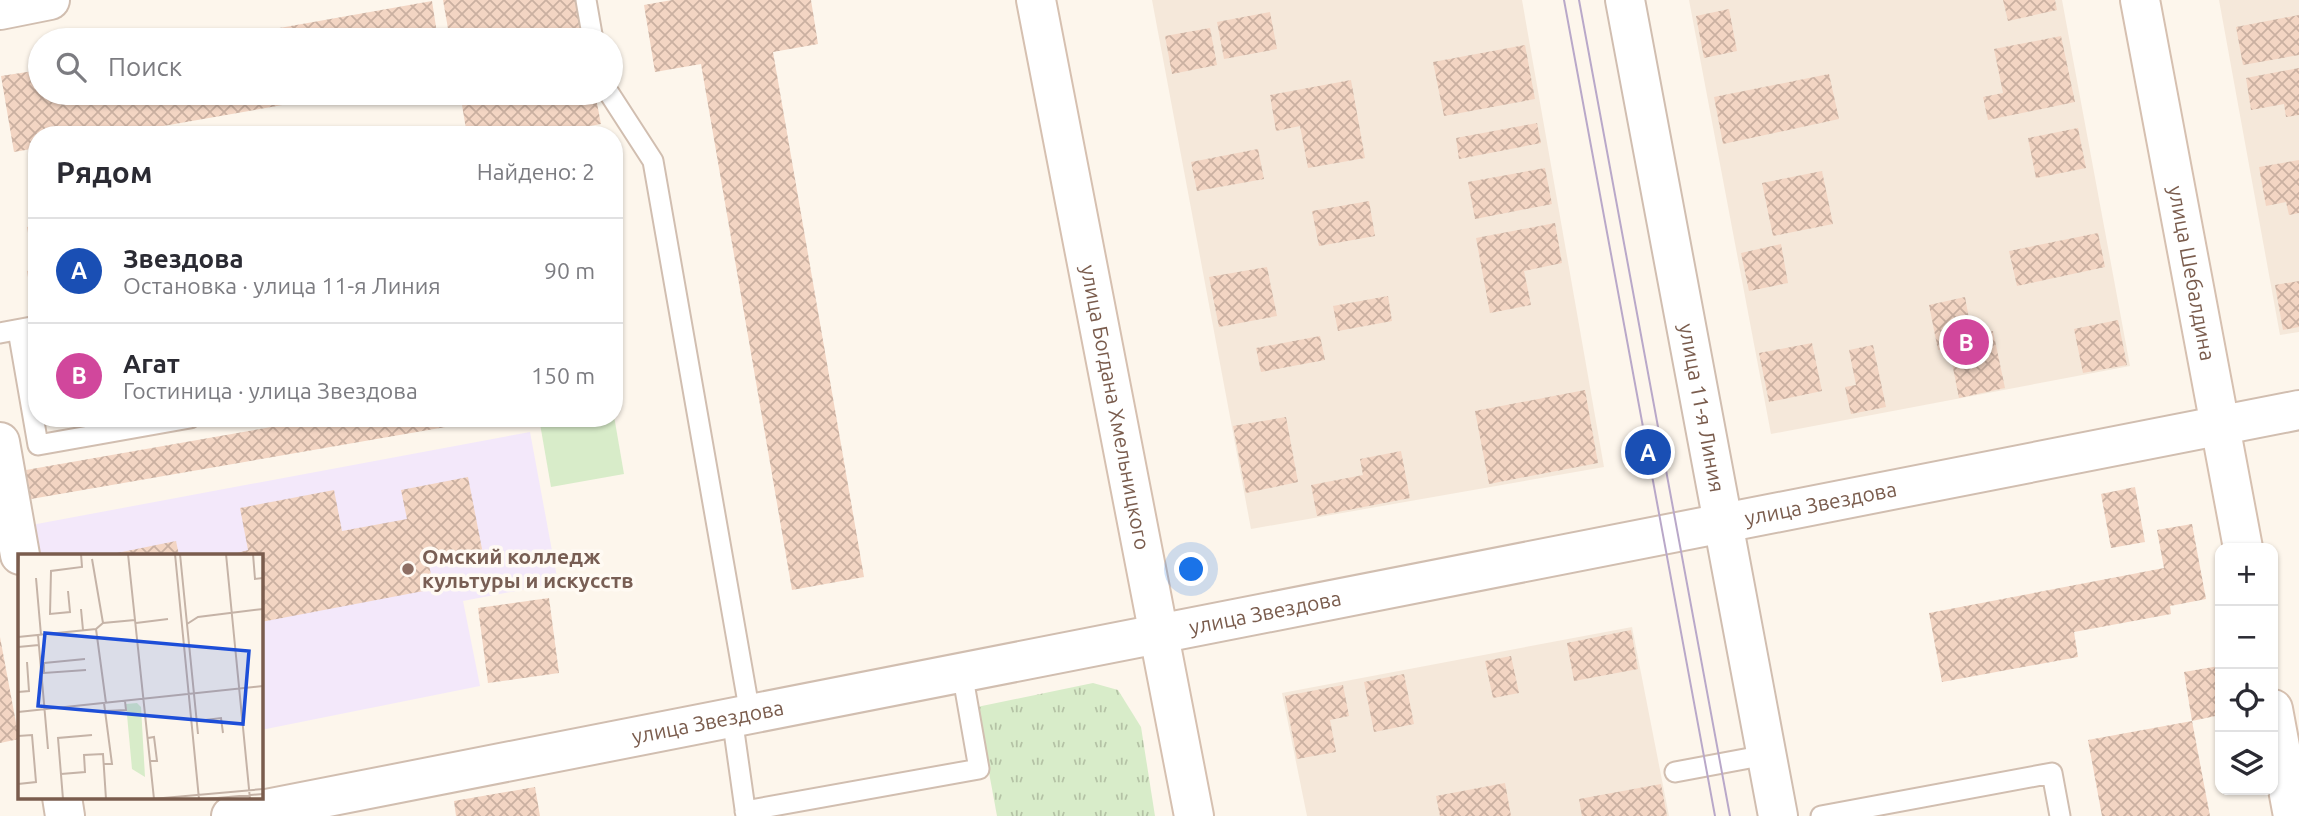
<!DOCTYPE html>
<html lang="ru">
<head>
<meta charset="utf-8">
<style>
	:root { --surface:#fff; --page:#f2f2f3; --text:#2b2b33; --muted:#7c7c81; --line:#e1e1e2; --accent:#e76f51 }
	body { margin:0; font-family:Ubuntu,sans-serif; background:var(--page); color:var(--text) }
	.controls { position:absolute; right:21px; bottom:21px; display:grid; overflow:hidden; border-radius:14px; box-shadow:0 2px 5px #0004 }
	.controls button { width:63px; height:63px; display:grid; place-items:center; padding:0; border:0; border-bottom:2px solid var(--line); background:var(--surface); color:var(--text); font:35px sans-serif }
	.you { position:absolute; left:1192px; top:570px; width:24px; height:24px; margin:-18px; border:5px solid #fff; border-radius:50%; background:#1a73e8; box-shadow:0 0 0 10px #1a73e833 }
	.badge { display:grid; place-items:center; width:46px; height:46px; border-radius:50%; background:var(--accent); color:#fff; font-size:23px; font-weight:700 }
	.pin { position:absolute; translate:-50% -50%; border:4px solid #fff; box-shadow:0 2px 7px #0006 }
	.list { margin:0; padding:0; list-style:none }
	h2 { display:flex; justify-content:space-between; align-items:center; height:91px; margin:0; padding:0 28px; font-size:30px }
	h2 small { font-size:23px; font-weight:400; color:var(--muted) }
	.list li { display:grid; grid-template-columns:46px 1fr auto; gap:21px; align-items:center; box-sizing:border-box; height:105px; padding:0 28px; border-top:2px solid var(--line) }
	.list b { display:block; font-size:26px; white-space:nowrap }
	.list p { margin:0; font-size:23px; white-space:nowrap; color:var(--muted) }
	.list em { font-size:23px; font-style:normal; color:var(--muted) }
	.icon { flex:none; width:38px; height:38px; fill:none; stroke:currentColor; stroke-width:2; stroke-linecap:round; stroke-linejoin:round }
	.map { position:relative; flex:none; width:2299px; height:816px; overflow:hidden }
	.search { position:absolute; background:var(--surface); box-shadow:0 2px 5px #0004; left:28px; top:28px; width:595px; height:77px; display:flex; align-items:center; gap:18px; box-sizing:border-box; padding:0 24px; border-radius:38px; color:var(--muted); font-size:26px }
	.panel { position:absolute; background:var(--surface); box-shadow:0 2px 5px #0004; left:28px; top:126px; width:595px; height:301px; border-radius:28px }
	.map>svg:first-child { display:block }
	.residential { fill:#f5e8da }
	.education { fill:#f3e8fa }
	.grass { fill:url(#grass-tufts) }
	.park { fill:#d8ecc9 }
	.building { fill:url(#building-cross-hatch) }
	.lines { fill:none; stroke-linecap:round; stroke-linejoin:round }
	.service-casing { stroke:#d1beb0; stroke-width:23 }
	.minor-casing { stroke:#d1beb0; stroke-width:42 }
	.secondary-casing { stroke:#d6c0b0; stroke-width:42 }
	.service { stroke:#fff; stroke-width:19 }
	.minor { stroke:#fff; stroke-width:38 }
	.secondary { stroke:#fff; stroke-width:38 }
	.tram { stroke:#b9a8c9; stroke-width:2 }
	.education-dot { fill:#8d6e63; stroke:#fffaf3; stroke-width:2.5 }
	.labels { text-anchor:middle; stroke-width:7; stroke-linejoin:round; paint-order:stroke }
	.street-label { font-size:21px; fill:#7a5c4d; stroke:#fffaf3 }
	.education-label { font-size:21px; font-weight:bold; fill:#785e54; stroke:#fffaf3; text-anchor:start }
	.inset-road { fill:none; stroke:#c5b3a7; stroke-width:2 }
	.view { fill:#1d4ed8; fill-opacity:0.15; stroke:#1d4ed8; stroke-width:3.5 }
	.inset-edge { fill:none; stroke:#7a5c4d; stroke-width:3.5 }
</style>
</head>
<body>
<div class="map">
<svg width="2299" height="816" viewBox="0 0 2299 816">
	<defs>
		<pattern id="grass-tufts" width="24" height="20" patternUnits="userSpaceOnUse" patternTransform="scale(1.75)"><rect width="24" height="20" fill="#d8ecc9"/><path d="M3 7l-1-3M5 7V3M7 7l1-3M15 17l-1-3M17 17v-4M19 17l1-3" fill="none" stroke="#b4c2a5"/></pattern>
		<pattern id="building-cross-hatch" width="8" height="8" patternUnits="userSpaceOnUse" patternTransform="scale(1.75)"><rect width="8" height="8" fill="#f3d5c3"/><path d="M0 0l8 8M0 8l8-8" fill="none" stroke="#cab0a1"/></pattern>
	</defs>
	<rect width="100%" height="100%" fill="#fdf6ec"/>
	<!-- residential -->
	<path class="residential" d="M1152,0H1522L1604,467L1251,529Z
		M1689,0H2062L2130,366L1771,434Z
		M2219,0H2299V332L2280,335Z
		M1632,627L1669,816H1307L1282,693Z"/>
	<!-- education -->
	<path class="education" d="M530,432L558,583L463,601L480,686L261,730V555H32L26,526Z"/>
	<!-- grass -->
	<path class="grass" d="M1093,683L1118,690L1141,727L1155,816H997L977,707Z"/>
	<!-- park -->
	<path class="park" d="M614,416L624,474L551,487L539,418Z"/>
	<!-- building -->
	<path class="building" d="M443,0H578L585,40H450Z
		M672,0H811L818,44L773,52L864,577L792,590L701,64L655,72L644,5Z
		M2003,0H2055L2057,10L2008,21Z
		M432,1L438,40H217V39Z
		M1729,9L1737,51L1704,58L1696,16Z
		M1270,12L1277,49L1224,59L1217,22Z
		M2299,15V55L2243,65L2236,27Z
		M1210,28L1217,65L1172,74L1165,36Z
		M2061,36L2075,102L1988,120L1983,97L2003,93L1994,49Z
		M1525,45L1535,99L1444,116L1433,62Z
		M2299,68V115L2286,117L2284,104L2251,110L2246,78Z
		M40,70V93L345,94L112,135H37V148L14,152L1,76Z
		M1829,74L1839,119L1723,144L1714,97Z
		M1351,80L1365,158L1308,168L1300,126L1276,131L1270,95Z
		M460,93H595L601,124L539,135H467Z
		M1537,123L1541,143L1459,159L1456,138Z
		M2078,128L2086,168L2036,178L2028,138Z
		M1258,149L1264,179L1197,191L1191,162Z
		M2299,160V213L2289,215L2286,202L2266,206L2259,167Z
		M1545,168L1552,204L1475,219L1468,182Z
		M1822,171L1833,224L1773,236L1762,183Z
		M1369,201L1375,236L1319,246L1312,211Z
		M1555,223L1562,263L1524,271L1531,305L1490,313L1476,238Z
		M37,225V250L31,251L27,227Z
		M2098,233L2105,267L2017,286L2009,251Z
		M1781,244L1788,283L1749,291L1741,253Z
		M1267,267L1277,316L1219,327L1209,277Z
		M37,269V309H33L27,271Z
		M2299,281V327L2283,330L2275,285Z
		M1388,296L1392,321L1338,331L1333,306Z
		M1965,297L1972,335L1993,331L2005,388L1959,398L1949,348L1938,350L1929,305Z
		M2118,320L2127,365L2083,373L2074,329Z
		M1320,336L1325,360L1261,372L1256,348Z
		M1812,343L1822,391L1769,402L1759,353Z
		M1873,345L1886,407L1851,414L1845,387L1856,385L1849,350Z
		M1585,390L1598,463L1489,484L1475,411Z
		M1286,417L1298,482L1246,493L1233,426Z
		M323,418L486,420L31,499L26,470Z
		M1401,451L1410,498L1317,516L1311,485L1363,475L1360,459Z
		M468,477L483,554L429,565L434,589L261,622V555H230L248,550L240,508L334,490L342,531L407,519L401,490Z
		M2135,487L2145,542L2111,548L2101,494Z
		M2192,524L2206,599L2170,606L2171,614L2074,632L2078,657L1942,682L1929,613L2164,568L2157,530Z
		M176,541L179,555H112V554Z
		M549,598L559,673L488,683L478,608Z
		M1631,630L1638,669L1574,681L1567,643Z
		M0,637L19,739L0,743Z
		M1511,656L1519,693L1493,698L1485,661Z
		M2219,666L2220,715L2192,721L2184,672Z
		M1404,674L1414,724L1374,732L1364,682Z
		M1343,685L1349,716L1330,720L1336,752L1297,759L1285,696Z
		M2192,721L2210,816H2102L2088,740Z
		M1505,783L1511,816H1440L1436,796Z
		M1661,784L1667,816H1582L1579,799Z
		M535,787L540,816H456L454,801Z"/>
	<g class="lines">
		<defs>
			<path id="service" d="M586,0L593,40
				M609,93L653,161L750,714
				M18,330L38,445L190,418
				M0,333L37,326
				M732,717L746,816
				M1675,772L1766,755
				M745,811L979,769L962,672
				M1821,816L2052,773L2060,816"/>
			<g id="minor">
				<path id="s1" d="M1625,0L1778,816"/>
				<path d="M0,10L50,0"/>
				<path d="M0,442L20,555"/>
				<path d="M62,797L65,816"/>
				<path id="s2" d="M231,816L2299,410"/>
			</g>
			<g id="secondary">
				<path id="s3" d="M1036,0L1194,816"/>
				<path id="s4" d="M2140,0L2243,548"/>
				<path d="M2273,709L2293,816"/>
			</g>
		</defs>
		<!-- service casing -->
		<use href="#service" class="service-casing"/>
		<!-- minor casing -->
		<use href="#minor" class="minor-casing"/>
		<!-- secondary casing -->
		<use href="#secondary" class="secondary-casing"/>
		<!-- service -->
		<use href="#service" class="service"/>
		<!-- minor -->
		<use href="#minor" class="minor"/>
		<!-- secondary -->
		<use href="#secondary" class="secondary"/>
		<!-- tram -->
		<path class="tram" d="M1564,0L1715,816
			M1579,0L1730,816"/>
	</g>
	<!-- markers -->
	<circle class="education-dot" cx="408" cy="569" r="7"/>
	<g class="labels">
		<!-- street labels -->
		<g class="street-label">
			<text dy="7" stroke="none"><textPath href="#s4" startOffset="278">улица Шебалдина</textPath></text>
			<text dy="7" stroke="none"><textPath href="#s3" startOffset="415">улица Богдана Хмельницкого</textPath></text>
			<text dy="7" stroke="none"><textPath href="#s1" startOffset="415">улица 11-я Линия</textPath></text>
			<text dy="7" stroke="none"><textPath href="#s2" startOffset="1620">улица Звездова</textPath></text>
			<text dy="7" stroke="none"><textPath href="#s2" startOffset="1054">улица Звездова</textPath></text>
			<text dy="7" stroke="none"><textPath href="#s2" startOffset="486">улица Звездова</textPath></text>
		</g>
		<!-- education labels -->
		<g class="education-label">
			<text x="422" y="564">Омский колледж<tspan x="422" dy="24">культуры и искусств</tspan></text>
		</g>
	</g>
	<!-- overview -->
	<g transform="translate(18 554)">
		<rect width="245" height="245" fill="#fdf6ec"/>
		<path d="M119,149L123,153L127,223L114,215L108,150Z" fill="#d8ecc9"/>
		<path class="inset-road" d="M110,0L136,245M157,0L181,245M162,0L180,180M208,0L232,245M235,0L237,25L245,24M74,5L85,69M0,22L1,0M18,24L23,81M50,37L52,58L32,60L33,17L64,13L63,0M63,55L65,76M118,69L150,65M169,70L180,63L245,55M78,75L88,149M20,81L30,195M0,83L78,75L85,69L117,66M0,93L21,91M26,109V119L68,116M26,109L67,105M0,138L11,137L9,108M87,157L108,156L107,147M0,158L245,132M179,167L203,164L205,179M0,182L14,181L18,228L0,230M130,184L136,183L139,207H132M86,210H94L86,149M43,220L67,218L66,201L85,200L88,245M45,245L40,184L74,181M134,245L245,235M188,245L245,240"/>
		<path class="view" d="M27,79L231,97L225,170L20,152Z"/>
		<rect width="245" height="245" class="inset-edge"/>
	</g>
</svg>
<div class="controls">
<button>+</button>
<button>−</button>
<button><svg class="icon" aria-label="locate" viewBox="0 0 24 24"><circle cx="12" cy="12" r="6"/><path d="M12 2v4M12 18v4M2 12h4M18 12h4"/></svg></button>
<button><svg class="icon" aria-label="layers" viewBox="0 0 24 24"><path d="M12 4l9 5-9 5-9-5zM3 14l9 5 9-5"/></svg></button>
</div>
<div class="you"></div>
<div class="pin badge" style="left:1648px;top:452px;background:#1a4fb4">A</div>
<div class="pin badge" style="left:1966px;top:342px;background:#d1479c">B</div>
<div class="search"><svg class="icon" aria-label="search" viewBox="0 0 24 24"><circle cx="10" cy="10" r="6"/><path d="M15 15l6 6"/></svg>Поиск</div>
<section class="panel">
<h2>Рядом<small>Найдено: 2</small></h2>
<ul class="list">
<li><span class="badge" style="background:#1a4fb4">A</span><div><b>Звездова</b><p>Остановка · улица 11-я Линия</p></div><em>90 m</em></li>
<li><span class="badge" style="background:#d1479c">B</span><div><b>Агат</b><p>Гостиница · улица Звездова</p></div><em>150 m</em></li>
</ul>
</section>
</div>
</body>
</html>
